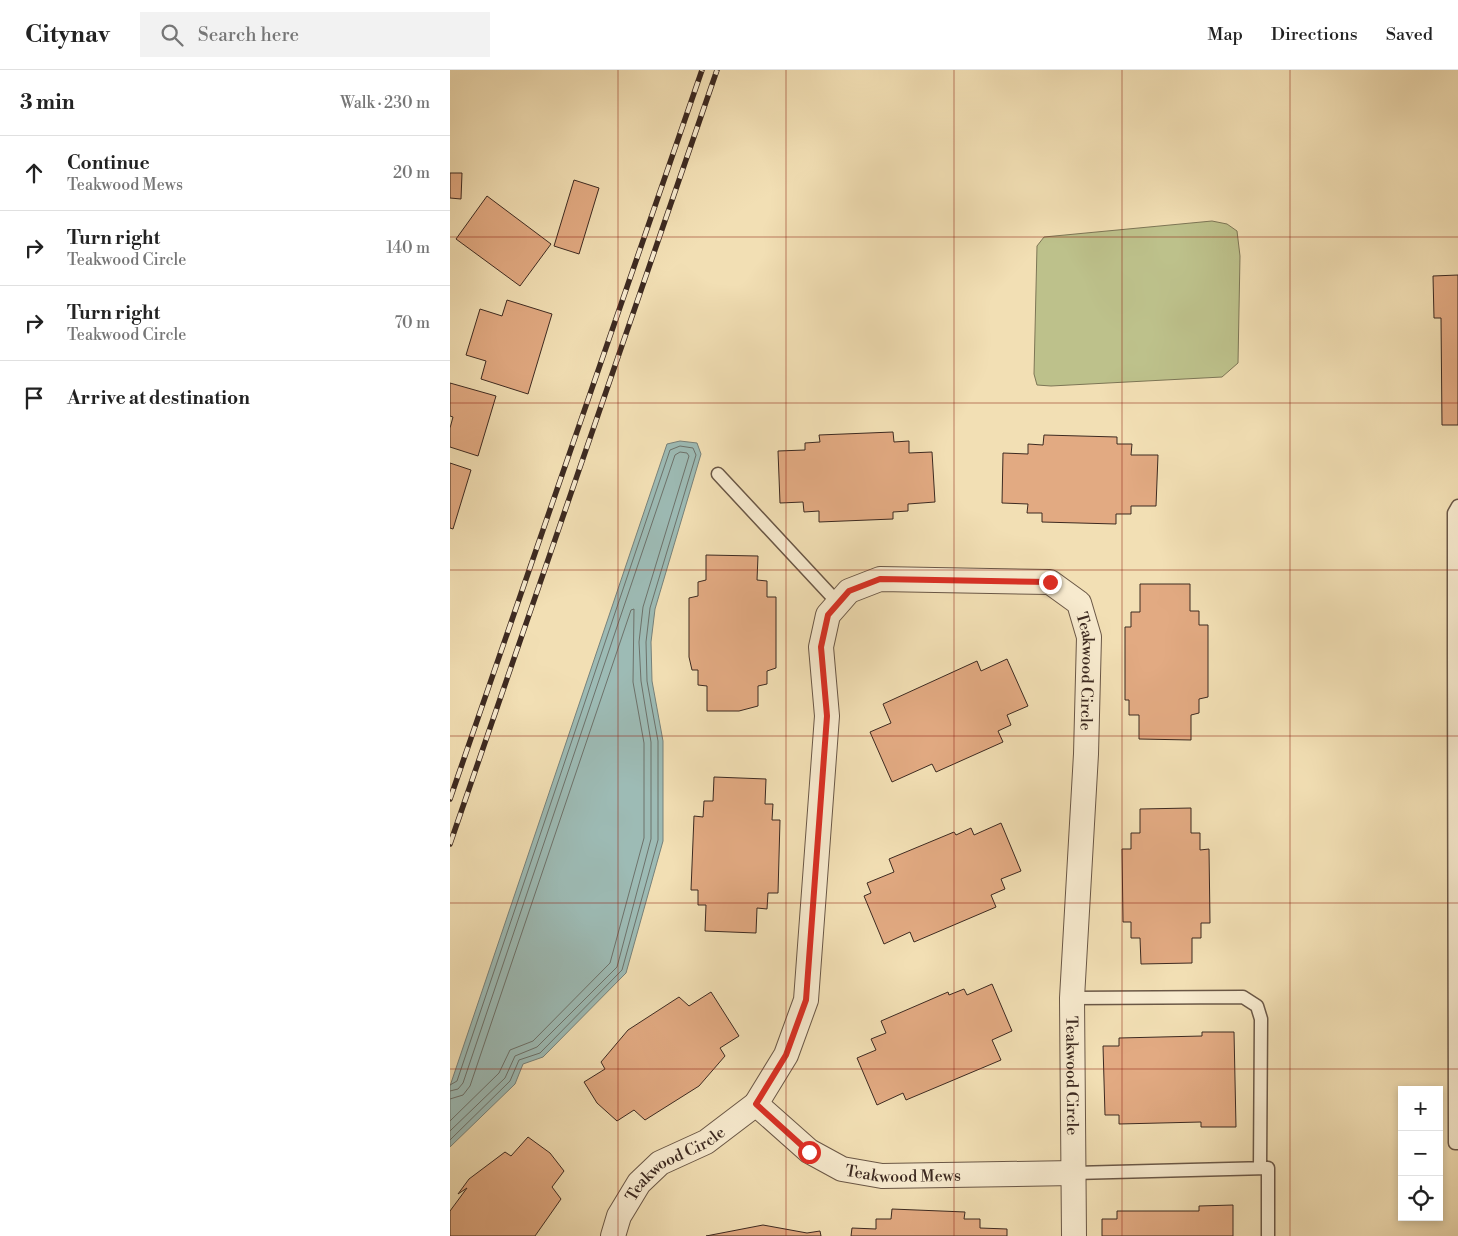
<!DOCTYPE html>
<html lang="en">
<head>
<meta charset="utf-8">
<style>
	:root { --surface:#fff; --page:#f2f2f2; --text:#222; --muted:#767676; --line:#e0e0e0 }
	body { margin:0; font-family:"Libre Bodoni",serif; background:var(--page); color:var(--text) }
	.controls { position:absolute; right:15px; bottom:15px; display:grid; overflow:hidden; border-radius:0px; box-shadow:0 2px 8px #0003 }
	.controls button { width:45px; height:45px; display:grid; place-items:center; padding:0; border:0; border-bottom:1px solid var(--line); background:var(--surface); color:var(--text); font:25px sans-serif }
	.stop { position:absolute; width:15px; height:15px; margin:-11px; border:4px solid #d93025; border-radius:50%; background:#fff }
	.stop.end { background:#d93025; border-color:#fff; box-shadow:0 1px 5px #0008 }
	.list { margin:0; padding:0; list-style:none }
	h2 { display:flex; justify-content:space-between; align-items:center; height:65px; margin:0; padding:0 20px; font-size:21px }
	h2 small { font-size:16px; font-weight:400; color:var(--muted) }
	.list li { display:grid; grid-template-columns:32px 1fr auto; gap:15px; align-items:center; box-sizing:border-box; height:75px; padding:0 20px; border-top:1px solid var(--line) }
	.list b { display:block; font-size:19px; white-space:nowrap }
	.list p { margin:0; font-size:16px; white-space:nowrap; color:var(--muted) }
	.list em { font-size:16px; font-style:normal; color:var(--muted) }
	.icon { flex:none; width:28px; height:28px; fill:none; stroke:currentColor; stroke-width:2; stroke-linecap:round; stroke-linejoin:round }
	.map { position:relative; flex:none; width:1008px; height:1166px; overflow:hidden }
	header { display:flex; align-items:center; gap:30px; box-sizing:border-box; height:70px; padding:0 25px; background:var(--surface); border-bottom:1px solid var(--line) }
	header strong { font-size:24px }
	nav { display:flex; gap:28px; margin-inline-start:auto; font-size:18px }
	.search { width:350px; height:45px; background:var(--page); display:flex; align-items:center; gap:12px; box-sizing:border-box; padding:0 18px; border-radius:0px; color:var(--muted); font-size:19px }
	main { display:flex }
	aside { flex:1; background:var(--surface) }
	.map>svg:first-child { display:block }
	.green { fill:#bdc18b; stroke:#7d7656 }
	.water { fill:#9dbbb5; stroke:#77817a }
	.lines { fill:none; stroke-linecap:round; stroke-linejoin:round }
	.shore { stroke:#6d726b; stroke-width:1 }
	.building { fill:#e2aa82; stroke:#3d2a21 }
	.lane-casing { stroke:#6a5746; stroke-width:15 }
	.street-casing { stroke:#6a5746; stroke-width:26 }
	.lane { stroke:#f7eace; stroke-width:12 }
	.street { stroke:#f7eace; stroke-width:24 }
	.rail-casing { stroke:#3d2a21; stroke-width:5.5 }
	.rail { stroke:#f7eace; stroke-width:4; stroke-dasharray:11; stroke-linecap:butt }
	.route { stroke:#d93025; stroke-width:6 }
	.grid { fill:none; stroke:#8f2418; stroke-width:1; stroke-opacity:0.55 }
	.labels { text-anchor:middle; stroke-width:4.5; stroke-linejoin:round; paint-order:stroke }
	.street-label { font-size:16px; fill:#3d2a21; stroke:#f7eace }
</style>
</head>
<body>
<header>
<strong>Citynav</strong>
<div class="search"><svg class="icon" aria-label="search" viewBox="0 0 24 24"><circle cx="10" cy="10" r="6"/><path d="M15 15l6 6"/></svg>Search here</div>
<nav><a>Map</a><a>Directions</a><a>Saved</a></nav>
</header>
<main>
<aside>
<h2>3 min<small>Walk · 230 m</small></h2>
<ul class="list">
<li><svg class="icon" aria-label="ahead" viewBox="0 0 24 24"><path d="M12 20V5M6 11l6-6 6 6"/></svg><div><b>Continue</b><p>Teakwood Mews</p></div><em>20 m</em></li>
<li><svg class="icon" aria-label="right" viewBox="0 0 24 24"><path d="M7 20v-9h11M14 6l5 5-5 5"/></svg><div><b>Turn right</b><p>Teakwood Circle</p></div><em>140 m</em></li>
<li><svg class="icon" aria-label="right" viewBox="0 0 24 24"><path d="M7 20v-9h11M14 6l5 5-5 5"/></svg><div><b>Turn right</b><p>Teakwood Circle</p></div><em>70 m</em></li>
<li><svg class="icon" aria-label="arrive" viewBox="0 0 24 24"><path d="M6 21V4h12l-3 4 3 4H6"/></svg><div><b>Arrive at destination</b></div></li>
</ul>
</aside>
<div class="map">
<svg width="1008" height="1166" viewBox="0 0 1008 1166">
	<rect width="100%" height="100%" fill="#f2dfb4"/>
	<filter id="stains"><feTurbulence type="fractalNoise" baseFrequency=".004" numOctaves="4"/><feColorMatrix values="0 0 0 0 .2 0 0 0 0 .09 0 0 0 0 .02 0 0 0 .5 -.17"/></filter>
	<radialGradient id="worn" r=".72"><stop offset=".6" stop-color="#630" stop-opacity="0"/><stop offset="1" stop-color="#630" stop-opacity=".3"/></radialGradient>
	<!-- green -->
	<path class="green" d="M762,151L777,154L787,161L790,186L788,293L772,307L601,316L587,315L584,304L587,176L594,167Z"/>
	<!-- water -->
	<path class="water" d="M230,371L247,373L251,384L205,539L201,572L202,611L213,671V771L176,903L93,987L73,994L65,1014L0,1077V1016L217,374Z"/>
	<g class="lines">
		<!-- shore -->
		<path class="shore" d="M0,1015L7,1011L220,380L230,376L243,378L246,385L200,538L196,572L197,611L208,671V770L172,900L90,983L69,990L60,1011L0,1070
			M0,1021L8,1019L13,1013L225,385L230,382L237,383L239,386L193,537L189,572L191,611L201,672V769L167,897L87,977L65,986L55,1008L0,1061
			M0,1029L13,1025L20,1016L181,540L184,539L183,612L194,673V768L160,893L83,971L60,980L49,1003L0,1051"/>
	</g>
	<!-- building -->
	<path class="building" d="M0,103H12L11,129L0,128Z
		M124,110L149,118L129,184L104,176Z
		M37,126L101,174L70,216L6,169Z
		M1008,205V355H992L991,248H984L983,206Z
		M57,230L102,244L78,324L31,309L36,291L16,285L30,239L52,246Z
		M0,313L46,326L28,386L0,377V358L3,347L0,346Z
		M443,362L444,372L459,371V383L482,382L485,432L458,434V441L443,442V449L369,452V441L354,442L353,432L330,433L328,381L355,380V373L370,372L369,365Z
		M594,365L667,367V374H682L681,385H708L706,436H681V444H666V454L592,452V443H577L578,434L552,433L553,383L578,384V374L593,375Z
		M0,393L21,400L3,459L0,458Z
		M256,485L308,486L307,510L317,511V527H326V598L317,601V614L308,616V636L289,641H257V616L248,615V600H242L239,587V528L248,526V512L256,510Z
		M690,514H740V541H749V555H758V627L749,629V643L741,645V670L689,669V645H679V630H675V557H681V542H690Z
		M557,589L578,636L557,645L561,655L548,661L553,672L486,702L482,694L442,712L420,662L441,653L433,634L527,591L531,601Z
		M264,707L316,709L315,734H323L322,750H330L328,823H318L317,839L307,838L306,863L255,861L256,835H248V820H241L244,746L253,747L254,731H263Z
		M741,738V763H750V780L759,779L760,853H751V868H742V893L691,894L690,868H681V852H673L672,779H681V763H690V739Z
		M551,753L571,801L551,809L555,819L541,825L546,837L464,872L460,862L434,874L414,826L421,823L417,813L444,802L439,789L504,762L506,765L521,758L524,765Z
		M542,914L562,961L542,970L551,990L456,1030L453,1023L427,1035L407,988L426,980L421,969L436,963L431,951L498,922L499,925L514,919L517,925Z
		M261,922L289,966L270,978L275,986L249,1016L195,1050L184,1040L167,1051L147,1033L134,1012L155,999L151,992L178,960L229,927L239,936Z
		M752,962H784L786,1057H751V1052L669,1054V1045H655L653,976H669V968L752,966Z
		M78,1067L100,1083L114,1101L102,1117L111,1129L85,1166H0V1141L17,1118L8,1124L19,1109L55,1082L61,1086Z
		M783,1135V1166H652V1149H667V1141H749V1136Z
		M442,1139L515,1142L514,1149H530V1158L557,1159V1166H401L402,1158L426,1159V1149H441Z
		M313,1155L357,1163L370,1161L371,1166H256Z"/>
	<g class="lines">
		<defs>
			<path id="lane" d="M268,404L388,533
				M1008,436L1004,443V585H1008
				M1004,585L1005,1073H1008
				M622,928L793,927L807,936L811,949L810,1098
				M624,1103L818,1098V1166"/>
			<g id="street">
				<path id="s1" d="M306,1034L359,1081L392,1099L432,1106L624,1103"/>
				<path id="s2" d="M163,1166L169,1146L189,1113L210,1093L256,1072L306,1034L336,985L356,930L377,646L371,577L378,545L399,521L430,509L600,512L629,533L639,567L636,684L622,928L624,1166"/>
			</g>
		</defs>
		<!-- lane casing -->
		<use href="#lane" class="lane-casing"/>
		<!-- street casing -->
		<use href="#street" class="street-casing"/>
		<!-- lane -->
		<use href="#lane" class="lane"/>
		<!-- street -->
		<use href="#street" class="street"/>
		<defs>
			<path id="rail" d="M0,729L252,0
				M0,774L267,0"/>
		</defs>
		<!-- rail casing -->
		<use href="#rail" class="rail-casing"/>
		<!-- rail -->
		<use href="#rail" class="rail"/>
	</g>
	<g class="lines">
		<!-- route -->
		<path class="route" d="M359,1082L306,1034L336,985L356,930L377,646L371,577L378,545L399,521L430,509L600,512"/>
	</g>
	<!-- grid -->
	<path class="grid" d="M168,0V1166M336,0V1166M504,0V1166M672,0V1166M840,0V1166M0,167H1008M0,333H1008M0,500H1008M0,666H1008M0,833H1008M0,999H1008"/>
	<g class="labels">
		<!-- street labels -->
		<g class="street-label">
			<text dy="6" stroke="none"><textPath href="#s2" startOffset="1045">Teakwood Circle</textPath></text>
			<text dy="6" stroke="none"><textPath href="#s2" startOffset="1450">Teakwood Circle</textPath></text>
			<text dy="6" stroke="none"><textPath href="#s2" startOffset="100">Teakwood Circle</textPath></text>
			<text dy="6" stroke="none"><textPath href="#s1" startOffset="170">Teakwood Mews</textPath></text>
		</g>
	</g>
	<rect width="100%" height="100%" filter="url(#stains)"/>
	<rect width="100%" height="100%" fill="url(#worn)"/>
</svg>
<div class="controls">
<button>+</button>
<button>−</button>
<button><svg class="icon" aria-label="locate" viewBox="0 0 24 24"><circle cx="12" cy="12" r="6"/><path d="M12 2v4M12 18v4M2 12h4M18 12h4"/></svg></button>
</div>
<div class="stop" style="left:359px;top:1082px"></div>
<div class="stop end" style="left:600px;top:512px"></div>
</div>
</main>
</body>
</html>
